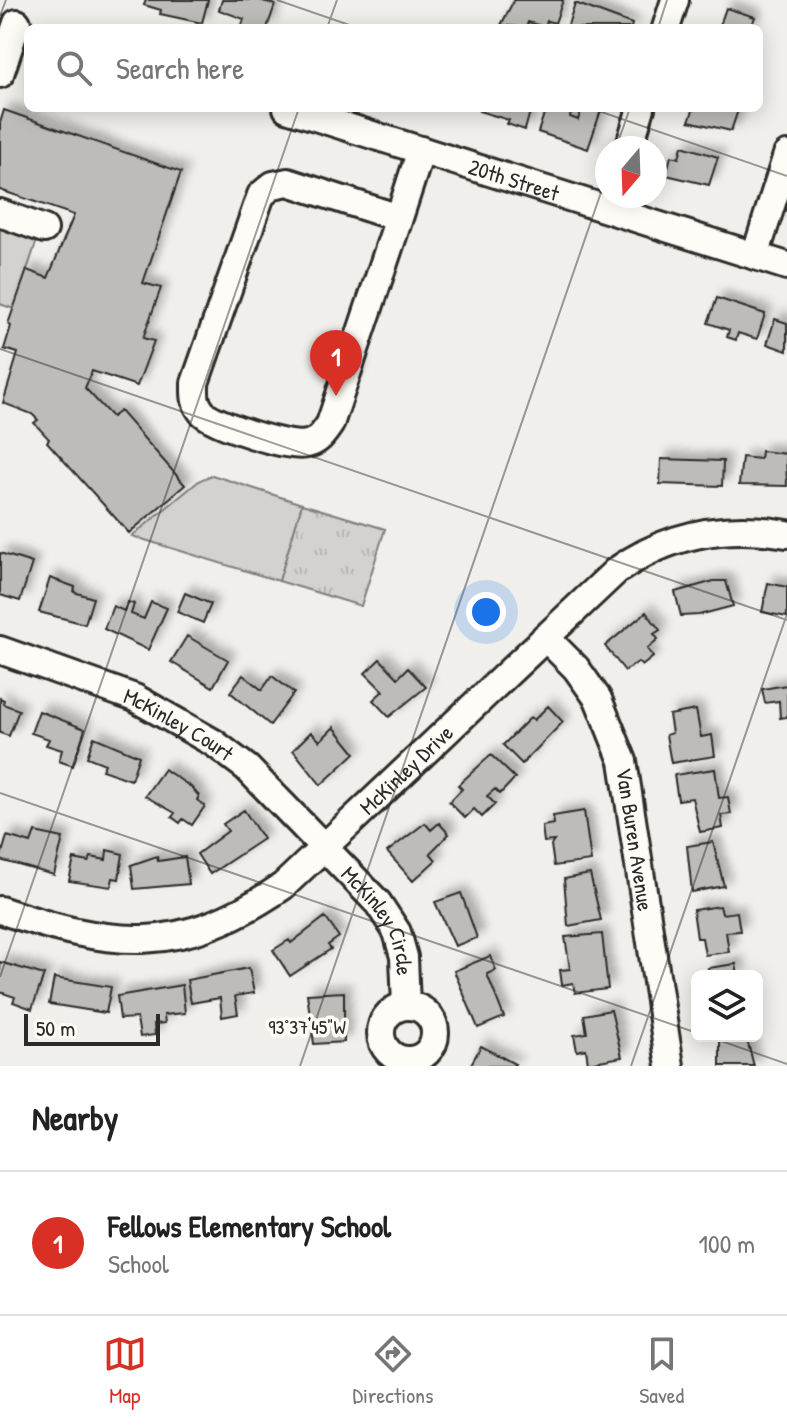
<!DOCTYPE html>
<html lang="en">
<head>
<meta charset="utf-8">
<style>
	:root { --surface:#fff; --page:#f2f2f2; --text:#222; --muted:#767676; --line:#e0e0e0; --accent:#d93025 }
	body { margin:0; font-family:"Patrick Hand",sans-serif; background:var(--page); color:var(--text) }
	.controls { position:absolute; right:24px; bottom:24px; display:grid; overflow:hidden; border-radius:12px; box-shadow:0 4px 20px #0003 }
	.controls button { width:72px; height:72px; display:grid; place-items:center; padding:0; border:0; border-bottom:2px solid var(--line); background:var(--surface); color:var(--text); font:40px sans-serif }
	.compass { position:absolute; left:595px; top:136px; width:72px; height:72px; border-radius:50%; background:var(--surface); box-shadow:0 4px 20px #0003; rotate:199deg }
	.scale { position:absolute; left:24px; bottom:20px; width:136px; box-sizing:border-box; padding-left:8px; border:4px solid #2b2b2b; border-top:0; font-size:22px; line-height:28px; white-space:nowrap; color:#2b2b2b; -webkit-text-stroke:6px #fdfcf7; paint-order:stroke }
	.you { position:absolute; left:486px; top:612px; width:28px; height:28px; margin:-20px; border:6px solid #fff; border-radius:50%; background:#1a73e8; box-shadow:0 0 0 12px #1a73e833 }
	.badge { display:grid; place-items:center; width:52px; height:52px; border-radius:50%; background:var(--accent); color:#fff; font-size:26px; font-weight:700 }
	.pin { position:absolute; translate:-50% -66px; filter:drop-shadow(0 2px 4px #0008) }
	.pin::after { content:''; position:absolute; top:42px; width:28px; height:24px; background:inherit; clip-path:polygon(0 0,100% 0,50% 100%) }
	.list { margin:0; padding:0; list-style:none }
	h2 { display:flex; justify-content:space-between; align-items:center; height:104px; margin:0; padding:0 32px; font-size:34px }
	h2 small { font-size:26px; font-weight:400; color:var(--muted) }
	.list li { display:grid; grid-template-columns:52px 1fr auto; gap:24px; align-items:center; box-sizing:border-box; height:144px; padding:0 32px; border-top:2px solid var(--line) }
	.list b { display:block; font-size:30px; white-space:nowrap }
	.list p { margin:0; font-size:26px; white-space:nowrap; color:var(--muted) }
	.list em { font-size:26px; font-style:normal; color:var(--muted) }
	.icon { flex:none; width:44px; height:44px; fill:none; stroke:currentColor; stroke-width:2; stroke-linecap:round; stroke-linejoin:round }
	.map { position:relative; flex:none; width:787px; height:1066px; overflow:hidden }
	.search { position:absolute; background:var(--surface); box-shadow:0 4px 20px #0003; left:24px; right:24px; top:24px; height:88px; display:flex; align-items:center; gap:20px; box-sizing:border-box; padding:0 28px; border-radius:12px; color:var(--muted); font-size:30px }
	.sheet { height:248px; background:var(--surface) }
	nav { display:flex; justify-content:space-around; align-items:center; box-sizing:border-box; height:112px; border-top:2px solid var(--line); background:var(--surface); font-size:22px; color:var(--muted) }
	nav a { display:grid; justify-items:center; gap:4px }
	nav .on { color:var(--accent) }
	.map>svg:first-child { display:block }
	.grass { fill:#d3d2cf; stroke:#7f7e7d; stroke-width:2 }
	.park { fill:url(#park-tufts); stroke:#7f7e7d; stroke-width:2 }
	.building { fill:#bdbcb8; stroke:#2b2b2b; stroke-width:2; filter:url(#shadow) }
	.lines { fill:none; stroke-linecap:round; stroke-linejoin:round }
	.minor-casing { stroke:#2b2b2b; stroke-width:32 }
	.minor { stroke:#fdfcf7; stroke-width:26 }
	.ticks { fill:none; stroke:#2b2b2b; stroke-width:2; stroke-opacity:0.45 }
	.labels { text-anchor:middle; stroke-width:7; stroke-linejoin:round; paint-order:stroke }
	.street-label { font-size:22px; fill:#2b2b2b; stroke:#fdfcf7 }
	.ticks-label { font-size:20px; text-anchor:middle; fill:#2b2b2b; stroke:#fdfcf7; stroke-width:7; stroke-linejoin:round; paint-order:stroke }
</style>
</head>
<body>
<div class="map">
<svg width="787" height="1066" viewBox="0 0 787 1066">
	<defs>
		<pattern id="park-tufts" width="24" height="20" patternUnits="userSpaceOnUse" patternTransform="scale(2)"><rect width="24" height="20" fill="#d3d2cf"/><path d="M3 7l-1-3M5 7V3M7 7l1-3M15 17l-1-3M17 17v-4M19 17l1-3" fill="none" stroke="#b5b4b2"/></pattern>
		<filter id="shadow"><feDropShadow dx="7" dy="-7" stdDeviation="4" flood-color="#0004"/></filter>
	</defs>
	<rect width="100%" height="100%" fill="#f0efeb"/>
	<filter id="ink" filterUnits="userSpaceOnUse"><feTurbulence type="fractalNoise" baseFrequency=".0125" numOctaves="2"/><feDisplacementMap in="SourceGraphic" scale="16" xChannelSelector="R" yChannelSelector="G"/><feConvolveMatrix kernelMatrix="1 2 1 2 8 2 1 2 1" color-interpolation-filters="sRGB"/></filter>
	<g filter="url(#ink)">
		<!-- grass -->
		<path class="grass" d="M0,227L37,240L14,309L0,304Z
			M212,475L302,504L279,581L132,536L200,480Z"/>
		<!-- park -->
		<path class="park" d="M302,504L385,529L361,606L279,581Z"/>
		<!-- building -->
		<path class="building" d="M146,0H208L202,23L160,14L161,10L144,5Z
			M222,0H260L275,5L267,28H241L244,19L219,10Z
			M514,0H563L555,23L547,21L545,27L528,22L526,28L501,25Z
			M575,3L632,24L631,28H567Z
			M726,8L755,17L751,28H719Z
			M480,108H531L525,130L507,124L509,120L479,111Z
			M546,108L571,113L570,117L578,120L582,108L601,110L588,149L538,132Z
			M694,108H732L738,110L731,131L689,121Z
			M4,110L181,172L143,283L161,288L143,338L154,341L137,386L92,371L85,388L112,417L120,411L185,485L129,533L47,442L49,439L34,423L38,420L32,414L3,403L18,353L4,349L11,326L8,324L27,270L48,278L74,215L0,190V123Z
			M682,146L718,157L709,185L666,175L671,156L679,158Z
			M717,298L765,314L757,339L738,333L736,340L727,337L729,330L708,323Z
			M775,319L787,323V351L767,344Z
			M761,451L786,454L787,486L739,485L742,457L760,459Z
			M661,459L723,461L722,486L660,484Z
			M0,553L32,563L20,601L0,595Z
			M50,578L75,587L74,592L93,598L85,624L39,612Z
			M714,581H726L733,606L699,615L681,616L675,592Z
			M768,583L787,587V617L762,612Z
			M185,593L211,604L203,623L177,612Z
			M128,602L134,604L131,614L144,619L151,602L167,608L148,650L104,629L113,606L124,611Z
			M646,612L660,630L654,634L658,639L647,649L653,657L642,666L638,662L625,671L605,646Z
			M187,636L228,660L213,687L171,662Z
			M380,659L398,678L408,668L426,687L389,717L373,700L383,691L365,673Z
			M243,675L262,690L272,676L294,693L270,725L230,692Z
			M787,685V717L780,718L779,701L765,703L762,689Z
			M0,698L4,700L3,704L19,710L9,736L0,733Z
			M548,706L563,722L522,764L503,745L531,717L534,720Z
			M696,710L701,737L712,735L715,756L671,763L666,735L672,733L669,715Z
			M39,711L85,729L73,766L59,761L62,750L46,745L49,739L31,733Z
			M334,727L355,753L321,785L293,750L311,732L320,741Z
			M94,737L139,756L131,780L102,770L105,764L87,757Z
			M491,755L515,778L500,794L495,789L487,796L495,804L482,817L474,809L465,818L449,802L462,789L458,785Z
			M164,769L191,787L199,796L197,800L205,806L192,825L183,819L180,823L172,817L175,813L145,796Z
			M715,769L719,798L728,797L731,814L721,815L723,828L700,832L692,798L678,800L674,775Z
			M244,810L263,839L210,874L197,854L228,831L223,824Z
			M584,811L591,861L554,866L551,845L554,841L544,842L542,826L554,824L553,816Z
			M425,823L431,830L439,823L449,834L430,853L436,860L413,881L387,852Z
			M35,832L63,838L54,875L0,860L7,836L31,843Z
			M713,842L724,886L692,892L687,846Z
			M107,850L123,854L119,879L113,878L111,887L69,881L74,859L89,862L91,857L106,860Z
			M157,856L158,861L185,857L189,884L134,889L131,865Z
			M590,874L601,920L568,926L564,879Z
			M461,893L477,938L455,946L435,902Z
			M720,906L722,914L737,912L740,931L726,932L729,952L705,955L702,938H697L693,910Z
			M325,917L339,937L328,945L331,949L290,976L273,950L289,940L291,943Z
			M602,934L608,989L575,993L573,983L562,985L560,970L570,969L565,937Z
			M490,956L496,970L487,974L504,1017L478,1028L454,971Z
			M0,962L44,975L32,1009L13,1002L15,997L0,992Z
			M736,964L738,976H709L708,968Z
			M249,968L254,993L235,996L238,1014L222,1017L220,998L191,1003L187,980Z
			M54,978L111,987L106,1013L49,1004Z
			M182,985L185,1013L164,1015L165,1023L154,1024L155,1035L140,1037L137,1018L120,1019L117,996Z
			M344,992V1042L314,1044L307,994Z
			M611,1010L622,1057L588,1063L586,1049L577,1051L574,1035L587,1033L584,1015Z
			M720,1036H746L754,1066H720Z
			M481,1046L515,1064L513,1066H470Z"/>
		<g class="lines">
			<defs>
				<g id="minor">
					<path d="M666,28L675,0"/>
					<path d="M0,74L17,23"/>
					<path id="s1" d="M287,108L787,266"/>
					<path d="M629,148L641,108"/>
					<path d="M0,213L44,229"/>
					<path d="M399,218L330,424C323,434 319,441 307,444C291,449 214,425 202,412C194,402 195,395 195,383L261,195L273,185L288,182L399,218L421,150"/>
					<path d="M755,256L787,155"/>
					<path id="s2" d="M545,637L576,668L598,699L623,761L670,1066"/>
					<path id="s3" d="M0,650L135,698L214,743L247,768L378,903L397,932L404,957L406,1006"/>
					<path id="s4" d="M0,910C114,948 179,957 283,886L616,571C668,534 724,523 787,534"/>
					<circle cx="408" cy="1033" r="27"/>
				</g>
			</defs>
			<!-- minor casing -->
			<use href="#minor" class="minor-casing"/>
			<!-- minor -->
			<use href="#minor" class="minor"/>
		</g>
	</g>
	<!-- ticks -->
	<path class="ticks" d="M277,0L358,28M0,16L6,0M327,28L337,0M658,28L667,0M590,108L787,176M616,148L630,108M0,349L787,620M0,793L697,1033M0,977L299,108M707,1036L787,1064M300,1066L607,175M631,1066L787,614"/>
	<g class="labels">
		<!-- street labels -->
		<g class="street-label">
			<text dy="8" stroke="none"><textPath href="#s1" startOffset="238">20th Street</textPath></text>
			<text dy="8" stroke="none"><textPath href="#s3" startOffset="194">McKinley Court</textPath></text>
			<text dy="8" stroke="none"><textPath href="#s4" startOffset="468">McKinley Drive</textPath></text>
			<text dy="8" stroke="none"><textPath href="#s2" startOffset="228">Van Buren Avenue</textPath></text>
			<text dy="8" stroke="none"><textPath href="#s3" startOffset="480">McKinley Circle</textPath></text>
		</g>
	</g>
	<g class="ticks-label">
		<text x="307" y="1034">93°37'45"W</text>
	</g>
</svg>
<div class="controls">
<button><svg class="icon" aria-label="layers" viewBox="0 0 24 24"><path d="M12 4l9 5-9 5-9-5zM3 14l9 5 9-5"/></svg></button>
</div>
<svg class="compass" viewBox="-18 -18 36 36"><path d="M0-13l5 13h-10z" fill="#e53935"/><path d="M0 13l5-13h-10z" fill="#767676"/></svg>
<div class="scale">50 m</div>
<div class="you"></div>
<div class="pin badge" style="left:336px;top:396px">1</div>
<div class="search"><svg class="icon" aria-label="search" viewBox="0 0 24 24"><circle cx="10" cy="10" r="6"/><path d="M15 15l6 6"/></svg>Search here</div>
</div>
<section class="sheet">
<h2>Nearby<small></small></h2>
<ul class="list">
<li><span class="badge">1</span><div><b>Fellows Elementary School</b><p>School</p></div><em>100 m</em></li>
</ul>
</section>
<nav>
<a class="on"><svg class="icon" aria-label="map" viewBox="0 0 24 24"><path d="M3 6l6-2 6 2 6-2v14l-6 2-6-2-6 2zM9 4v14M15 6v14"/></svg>Map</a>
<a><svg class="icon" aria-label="directions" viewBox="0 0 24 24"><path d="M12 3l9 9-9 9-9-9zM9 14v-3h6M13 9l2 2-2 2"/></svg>Directions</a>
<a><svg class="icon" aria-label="saved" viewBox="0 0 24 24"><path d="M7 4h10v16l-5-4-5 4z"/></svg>Saved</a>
</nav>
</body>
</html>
